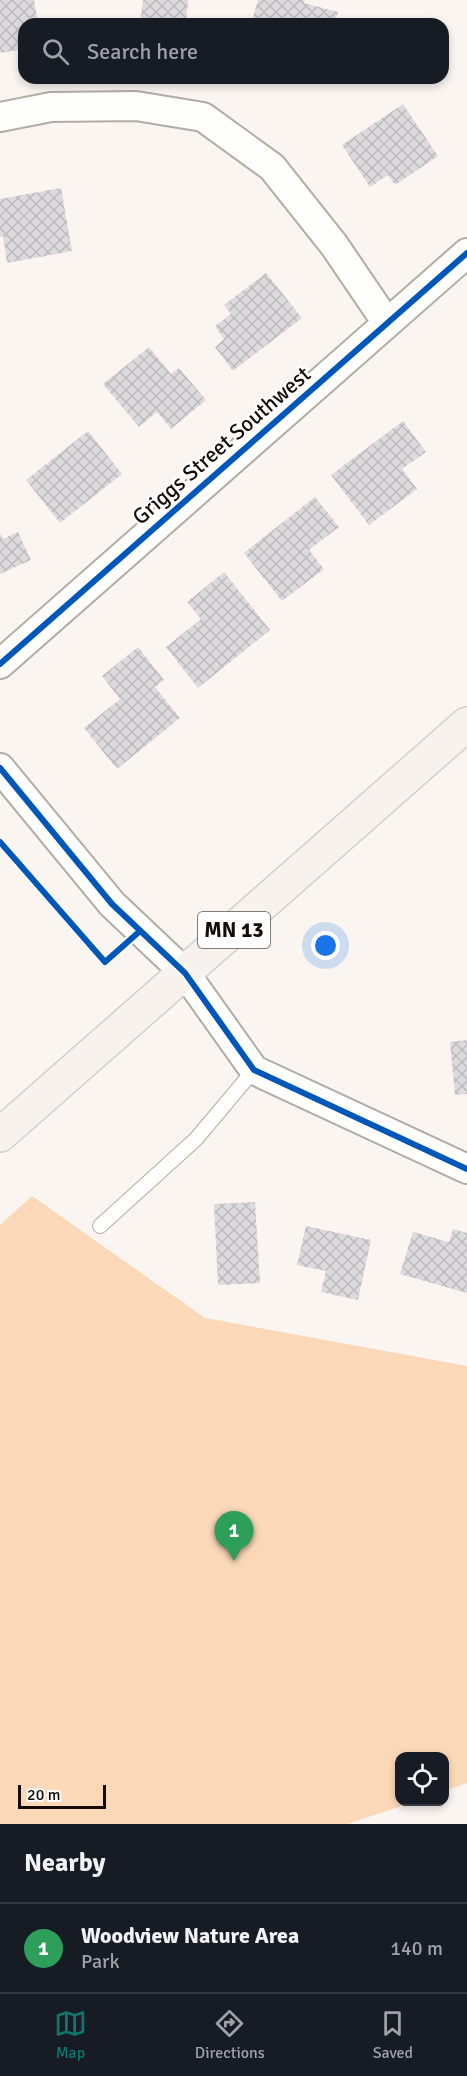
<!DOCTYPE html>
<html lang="en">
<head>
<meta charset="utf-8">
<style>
	:root { --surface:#171b24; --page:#20242c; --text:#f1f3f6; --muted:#9ea1a6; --line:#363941; --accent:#0f766e }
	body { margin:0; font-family:Signika,sans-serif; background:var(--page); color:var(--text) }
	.controls { position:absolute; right:18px; bottom:18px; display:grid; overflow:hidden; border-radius:12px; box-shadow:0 3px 9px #0003 }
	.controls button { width:54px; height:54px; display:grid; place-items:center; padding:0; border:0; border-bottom:2px solid var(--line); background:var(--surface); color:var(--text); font:30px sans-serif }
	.scale { position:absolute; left:18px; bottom:15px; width:88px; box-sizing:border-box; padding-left:6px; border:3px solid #140d07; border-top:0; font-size:16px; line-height:21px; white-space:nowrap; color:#140d07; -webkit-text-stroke:4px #fff; paint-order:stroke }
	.you { position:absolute; left:326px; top:946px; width:21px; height:21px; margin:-15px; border:4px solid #fff; border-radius:50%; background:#1a73e8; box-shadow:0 0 0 9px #1a73e833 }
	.badge { display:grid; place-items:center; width:39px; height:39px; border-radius:50%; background:var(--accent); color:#fff; font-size:20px; font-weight:700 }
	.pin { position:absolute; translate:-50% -50px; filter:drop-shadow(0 2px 3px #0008) }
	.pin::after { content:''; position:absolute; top:32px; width:21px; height:18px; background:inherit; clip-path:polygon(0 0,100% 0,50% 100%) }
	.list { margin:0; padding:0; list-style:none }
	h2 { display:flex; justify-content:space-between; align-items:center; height:78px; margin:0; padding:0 24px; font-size:26px }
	h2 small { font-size:20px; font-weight:400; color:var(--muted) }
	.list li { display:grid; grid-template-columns:39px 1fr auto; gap:18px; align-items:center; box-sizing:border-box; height:90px; padding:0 24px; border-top:2px solid var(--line) }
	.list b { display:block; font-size:22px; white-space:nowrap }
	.list p { margin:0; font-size:20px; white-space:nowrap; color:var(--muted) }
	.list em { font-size:20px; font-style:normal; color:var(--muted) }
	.icon { flex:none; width:33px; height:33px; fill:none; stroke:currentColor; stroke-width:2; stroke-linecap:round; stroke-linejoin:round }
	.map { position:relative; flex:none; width:467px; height:1824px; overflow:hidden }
	.search { position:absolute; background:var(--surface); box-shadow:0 3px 9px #0003; left:18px; right:18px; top:18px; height:66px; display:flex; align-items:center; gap:15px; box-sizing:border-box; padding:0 21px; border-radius:18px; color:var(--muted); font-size:22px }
	.sheet { height:168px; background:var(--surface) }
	nav { display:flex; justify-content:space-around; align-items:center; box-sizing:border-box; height:84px; border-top:2px solid var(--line); background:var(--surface); font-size:16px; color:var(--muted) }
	nav a { display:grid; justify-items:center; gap:3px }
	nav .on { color:var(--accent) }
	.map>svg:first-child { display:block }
	.park { fill:#fbd8b7 }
	.building { fill:url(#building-cross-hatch) }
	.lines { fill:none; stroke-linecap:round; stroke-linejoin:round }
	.lane-casing { stroke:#b2aca7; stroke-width:16 }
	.street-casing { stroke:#b2aca7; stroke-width:32 }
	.primary-casing { stroke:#d3cfcd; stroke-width:36 }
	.lane { stroke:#fefefd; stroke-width:14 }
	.street { stroke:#fefefd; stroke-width:28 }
	.primary { stroke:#f7f2ee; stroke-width:33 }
	.cycleway-casing { stroke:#fff; stroke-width:10 }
	.cycleway { stroke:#0057b8; stroke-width:6 }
	.labels { text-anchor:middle; stroke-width:5; stroke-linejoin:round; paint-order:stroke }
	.shield { fill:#fff; stroke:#5a5651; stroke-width:1.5 }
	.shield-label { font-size:21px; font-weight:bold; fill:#140d07 }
	.street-label { font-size:22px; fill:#140d07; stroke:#fff }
</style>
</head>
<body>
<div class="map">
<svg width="467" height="1824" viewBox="0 0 467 1824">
	<defs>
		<pattern id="building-cross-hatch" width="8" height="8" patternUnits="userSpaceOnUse" patternTransform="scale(1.5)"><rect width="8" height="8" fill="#dcdadd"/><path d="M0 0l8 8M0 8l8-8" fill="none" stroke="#bcbabc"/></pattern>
	</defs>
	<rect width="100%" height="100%" fill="#faf5f1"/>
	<!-- park -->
	<path class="park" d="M32,1196L205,1318L467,1366V1783L445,1791L444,1756H400V1802H414L347,1824H0V1225Z"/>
	<!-- building -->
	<path class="building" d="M0,0H34L38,24H24V49L0,53Z
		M143,0H188L186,24H140Z
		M258,0H305L304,3L338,12L334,24H251Z
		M403,104L438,156L395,185L388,175L370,187L342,145Z
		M61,188L72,251L7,263L3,236L0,237V199Z
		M266,273L302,318L233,371L215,347L224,339L215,326L231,314L224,305Z
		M149,347L171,374L179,368L206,400L171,429L157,412L139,427L103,384Z
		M403,421L426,452L402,469L417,489L369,525L331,475Z
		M88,431L122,474L60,523L26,480Z
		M315,497L339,527L309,550L324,569L282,601L244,553Z
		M18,532L31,560L0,574V533L3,539Z
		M224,572L270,630L198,688L166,647L201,619L187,602Z
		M138,647L164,680L155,687L180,718L117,769L84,728L120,699L102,676Z
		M467,1040V1094L455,1095L450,1042Z
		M255,1202L260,1283L218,1285L214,1204Z
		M306,1226L371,1240L358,1300L321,1292L326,1271L297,1265Z
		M453,1229L467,1233V1293L400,1274L413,1232L449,1242Z"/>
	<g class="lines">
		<defs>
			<path id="lane" d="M100,1226L196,1139L254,1070"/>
			<path id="street" d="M0,117L51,107L136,106L203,117L272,167L334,245L387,323
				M0,664L467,253
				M0,768L112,904L185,973L254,1070L467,1169"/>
			<path id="primary" d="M0,1135L467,724"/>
		</defs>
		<!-- lane casing -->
		<use href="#lane" class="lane-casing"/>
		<!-- street casing -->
		<use href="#street" class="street-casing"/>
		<!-- primary casing -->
		<use href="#primary" class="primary-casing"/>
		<!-- lane -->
		<use href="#lane" class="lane"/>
		<!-- street -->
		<use href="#street" class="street"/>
		<!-- primary -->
		<use href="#primary" class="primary"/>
		<defs>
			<path id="cycleway" d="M0,664L467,253
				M0,768L112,904L185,973L254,1070L467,1169
				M0,842L105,962L140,931"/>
		</defs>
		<!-- cycleway casing -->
		<use href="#cycleway" class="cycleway-casing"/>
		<!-- cycleway -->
		<use href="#cycleway" class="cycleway"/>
	</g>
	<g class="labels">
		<!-- shield labels -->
		<rect class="shield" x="198" y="912" width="72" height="36" rx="4.5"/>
		<g class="shield-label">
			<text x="234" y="937">MN 13</text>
		</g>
		<!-- street labels -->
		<g class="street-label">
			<text transform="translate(221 445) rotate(-41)" y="8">Griggs Street Southwest</text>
		</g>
	</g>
</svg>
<div class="controls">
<button><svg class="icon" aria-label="locate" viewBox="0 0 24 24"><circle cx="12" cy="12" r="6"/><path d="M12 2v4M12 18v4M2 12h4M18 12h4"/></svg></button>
</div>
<div class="scale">20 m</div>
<div class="you"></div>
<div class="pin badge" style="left:234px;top:1561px;background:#2e9e5b">1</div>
<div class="search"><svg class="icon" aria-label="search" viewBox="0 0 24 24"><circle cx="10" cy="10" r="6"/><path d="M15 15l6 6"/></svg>Search here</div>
</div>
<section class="sheet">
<h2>Nearby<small></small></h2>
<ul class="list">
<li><span class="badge" style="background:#2e9e5b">1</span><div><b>Woodview Nature Area</b><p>Park</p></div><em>140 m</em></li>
</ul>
</section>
<nav>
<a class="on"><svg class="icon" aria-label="map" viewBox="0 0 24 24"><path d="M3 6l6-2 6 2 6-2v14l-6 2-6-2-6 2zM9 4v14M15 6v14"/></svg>Map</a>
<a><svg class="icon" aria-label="directions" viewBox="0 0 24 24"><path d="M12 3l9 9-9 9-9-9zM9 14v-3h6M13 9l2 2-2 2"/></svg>Directions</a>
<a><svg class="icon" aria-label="saved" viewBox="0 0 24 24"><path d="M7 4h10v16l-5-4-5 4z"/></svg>Saved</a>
</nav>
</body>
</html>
